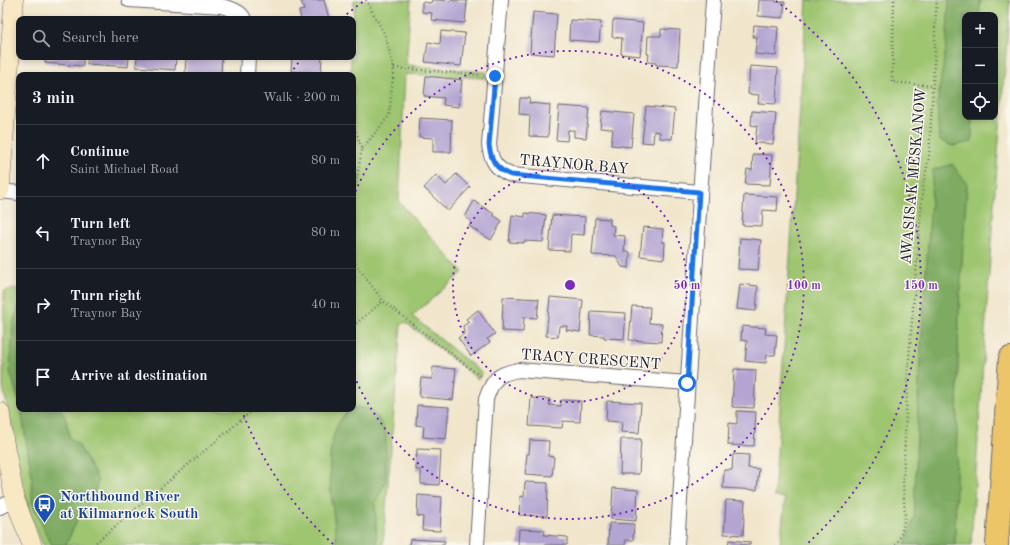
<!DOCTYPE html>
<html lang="en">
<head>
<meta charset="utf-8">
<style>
	:root { --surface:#171b24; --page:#242831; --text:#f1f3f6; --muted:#9ea1a6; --line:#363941 }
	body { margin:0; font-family:"Old Standard TT",serif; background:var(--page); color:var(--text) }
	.controls { position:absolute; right:12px; top:12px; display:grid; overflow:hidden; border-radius:8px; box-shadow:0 2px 6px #0003 }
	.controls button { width:36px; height:36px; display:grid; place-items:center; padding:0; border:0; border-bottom:1px solid var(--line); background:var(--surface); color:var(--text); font:20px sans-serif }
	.stop { position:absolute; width:12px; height:12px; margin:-9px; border:3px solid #1a73e8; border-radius:50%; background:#fff }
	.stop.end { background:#1a73e8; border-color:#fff; box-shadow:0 1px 4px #0008 }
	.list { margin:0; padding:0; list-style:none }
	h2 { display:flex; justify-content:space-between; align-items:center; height:52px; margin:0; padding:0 16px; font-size:17px }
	h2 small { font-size:13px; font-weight:400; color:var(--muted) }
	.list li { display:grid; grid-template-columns:26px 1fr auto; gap:12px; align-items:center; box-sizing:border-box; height:72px; padding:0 16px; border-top:1px solid var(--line) }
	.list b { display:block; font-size:15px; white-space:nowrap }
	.list p { margin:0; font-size:13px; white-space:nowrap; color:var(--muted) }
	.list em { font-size:13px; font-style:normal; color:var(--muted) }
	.icon { flex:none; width:22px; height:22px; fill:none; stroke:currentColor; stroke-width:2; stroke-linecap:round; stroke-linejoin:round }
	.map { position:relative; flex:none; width:1010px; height:545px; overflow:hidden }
	.search { position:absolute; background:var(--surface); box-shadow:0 2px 6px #0003; left:16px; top:16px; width:340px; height:44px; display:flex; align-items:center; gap:10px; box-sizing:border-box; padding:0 14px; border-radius:8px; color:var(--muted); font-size:15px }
	.panel { position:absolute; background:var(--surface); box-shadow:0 2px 6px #0003; left:16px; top:72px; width:340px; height:340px; border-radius:8px }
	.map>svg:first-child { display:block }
	.green { fill:#9ec570; stroke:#607456; fill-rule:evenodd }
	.forest { fill:#7eaa62; stroke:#50664e }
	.building { fill:#b3a4d2 }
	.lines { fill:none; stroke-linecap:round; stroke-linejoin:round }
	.street-casing { stroke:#6a676e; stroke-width:16 }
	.secondary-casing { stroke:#6a676e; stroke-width:20 }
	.primary-casing { stroke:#6a676e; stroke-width:24 }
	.path { stroke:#6a676e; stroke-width:2.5; stroke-dasharray:1 3; stroke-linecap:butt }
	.street { stroke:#fff; stroke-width:14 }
	.secondary { stroke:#f8e8c3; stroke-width:19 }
	.primary { stroke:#edc569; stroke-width:22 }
	.route { stroke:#1a73e8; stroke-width:5 }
	.ring { fill:none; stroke:#7b2cbf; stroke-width:2; stroke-dasharray:2 4 }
	.labels { text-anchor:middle; stroke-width:3; stroke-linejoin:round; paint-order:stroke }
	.street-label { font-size:15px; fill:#22223b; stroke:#fbf7ec }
	.transit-label { font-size:15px; font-weight:bold; fill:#164399; stroke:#fbf7ec; text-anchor:start }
	.centre { fill:#7b2cbf; stroke:#fbf7ec; stroke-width:2 }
	.ring-label { font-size:12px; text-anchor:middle; font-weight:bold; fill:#7b2cbf; stroke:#fbf7ec; stroke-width:3; stroke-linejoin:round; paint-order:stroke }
</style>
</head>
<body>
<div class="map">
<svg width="1010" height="545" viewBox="0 0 1010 545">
	<rect width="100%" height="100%" fill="#fbf7ec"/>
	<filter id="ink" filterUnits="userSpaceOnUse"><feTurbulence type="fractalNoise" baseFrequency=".025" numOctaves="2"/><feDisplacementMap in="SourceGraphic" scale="8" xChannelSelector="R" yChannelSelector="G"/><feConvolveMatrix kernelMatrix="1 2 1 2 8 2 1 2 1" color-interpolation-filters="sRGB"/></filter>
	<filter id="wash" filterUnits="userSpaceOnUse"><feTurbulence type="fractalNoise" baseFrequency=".012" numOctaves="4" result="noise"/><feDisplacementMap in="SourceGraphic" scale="16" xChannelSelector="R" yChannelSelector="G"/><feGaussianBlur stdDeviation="0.9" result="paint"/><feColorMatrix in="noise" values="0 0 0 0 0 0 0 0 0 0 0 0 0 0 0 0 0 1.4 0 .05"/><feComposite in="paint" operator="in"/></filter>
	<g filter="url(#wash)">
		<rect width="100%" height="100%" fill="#f1e6cc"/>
		<!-- green -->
		<path class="green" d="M354,0H411L406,65L486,72L485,78L405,74L399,202L463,272L412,316L482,373L478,379L405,322L401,325L383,545H43L28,511L3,387L4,291L19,288V409H353V75H350L351,57H353Z
			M807,0H1010L991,243L971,545H780L785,498L774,497ZM965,15H995V117H965Z"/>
		<!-- forest -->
		<path class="forest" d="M949,0H981L979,15H965V117H972V142L953,146L939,140L937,104L946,47Z
			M952,164L967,184L959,309L955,545H905L914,518L919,377L933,170Z
			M19,304V402L10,371L13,325Z
			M357,407L369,409L378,418L386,433V480L375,504L377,545H335L336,537C333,504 320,443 344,415C347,412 353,410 357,407Z
			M21,409H60L65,416L70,438L78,444L98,480L93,499L78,518L66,545H52L46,534L32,502V477Z"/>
		<g id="blocks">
			<!-- building -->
			<path class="building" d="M301,0H324L329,19H301L299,11L304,10Z
				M432,0L467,1L465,23L431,20L432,13L422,12V2L431,3Z
				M759,0H776V2H785L783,18L758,16Z
				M533,12L557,14L554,55L530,53Z
				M570,20L601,22L599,42L569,40Z
				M613,20L643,23L640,56L621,54L622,38L612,37Z
				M754,25L778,27L776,56L755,54L757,37H753Z
				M661,29L680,30L678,66L656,65V63L648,62L649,54H647L648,36H661Z
				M441,31L465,33L461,66L425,62L428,42L440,44Z
				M45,57H83V66L45,63Z
				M88,57H129L128,67L87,64Z
				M137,57H176L175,70L136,67Z
				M186,57H222L221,75H185Z
				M292,57H322L321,73L291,71Z
				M750,66L778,68L776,104L758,103L759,95L748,94Z
				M426,76L462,80L459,107L443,105L444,98L424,96Z
				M520,98H530L529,103L550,105L548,137L529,136L530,115L519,114Z
				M559,106L589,108L586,138L574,137V130H568L567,141L556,140Z
				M646,106L675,109L672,139L660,138V132L654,131L653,143L642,142Z
				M602,111L634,114L631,147L611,145L613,129L600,128Z
				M752,111L776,113L773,144L755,143L757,126L751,125Z
				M420,118L452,120L451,152H433V138L419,137Z
				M753,154L772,155L770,185L745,184L747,169L752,170Z
				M456,174L470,187L448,211L424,188L436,175L446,185Z
				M744,195L778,197L777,211L763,210L762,226L742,225Z
				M474,201L494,214L493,215L502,221L491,240L469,226L472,222L465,217Z
				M525,213L546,215L543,242L524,241V243L509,242L512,215L525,217Z
				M552,215L585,217L584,235L571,234L570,251L549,250Z
				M595,218L610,219V225L614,226L613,235L625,236L624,252H630L629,268L622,267L616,256L592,255Z
				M643,227L663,229L662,242H665L664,259L640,256Z
				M740,238L761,240L758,270L738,269Z
				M740,284L758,286L756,311L737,309Z
				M503,297L539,299L537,318L524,317L523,332L502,331Z
				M550,297L583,300L580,332L566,330L567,326H559L558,337L546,336Z
				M632,306L650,307L649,323L662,324L661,342L629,340Z
				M478,310L495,334L487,339L490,342L471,356L458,338L464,334L463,326L469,322L466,319Z
				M591,311L626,313L624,339L604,338V336L590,335Z
				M742,326L766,328L765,334L777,335L775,355H767L766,363L745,361L747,341L741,340Z
				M433,367L456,369L453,400L419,397L421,378L432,379Z
				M734,369L756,370L754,408L732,407Z
				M531,398L550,399L549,405L561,406V400L581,401L580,422L563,421L562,428L529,426Z
				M607,401L641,403L639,433L621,432L622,422L606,421Z
				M417,405L449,407L446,439L423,437L424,426L416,425Z
				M737,411L756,412L754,446L728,445L729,423L737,424Z
				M621,439H641L639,474H620Z
				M530,440L549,441L548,456L554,457L552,476L525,474L527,454H529Z
				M417,449L441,450L439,485L421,484V470H416Z
				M733,454L749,455L748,468L759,469L757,490L723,488L724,470H732Z
				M525,482L548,483L547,516L519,515L520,496L524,497Z
				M613,488L638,490L636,521L611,519Z
				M418,495L442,497L440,531L422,530L423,517L417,516Z
				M726,500L745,501L743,535L724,534Z
				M609,523L634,524L633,540H626L625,545H608Z
				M519,529L545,530L544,535L567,537V545H518Z
				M410,539L445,541L444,545H409Z
				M729,540L750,542V545H728Z"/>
		</g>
	</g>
	<g filter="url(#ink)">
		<use href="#blocks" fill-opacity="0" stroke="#6a676e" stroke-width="1"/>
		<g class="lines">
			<defs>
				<path id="street" d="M129,0L221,6C229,8 241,11 244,19
					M501,0L489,145C491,161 496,169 511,175L699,192
					M247,75L248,57
					M0,191L19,193
					M0,507L15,500
					M477,545L486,399C493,379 497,374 518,370L687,383
					M677,545L713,0"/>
				<path id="secondary" d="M0,190L14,0
					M0,412L4,442L15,500L32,545"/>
				<path id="primary" d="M997,545L1010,358"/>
			</defs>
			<!-- street casing -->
			<use href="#street" class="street-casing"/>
			<!-- secondary casing -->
			<use href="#secondary" class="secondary-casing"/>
			<!-- primary casing -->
			<use href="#primary" class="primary-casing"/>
			<!-- path -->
			<path class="path" d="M894,0L892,82L933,86
				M394,68L481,75
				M353,124L362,149L353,199
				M362,149L389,116L394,68L385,35L366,0
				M353,252L354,262L383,301L480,376
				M353,326L383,301
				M93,545L254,409
				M896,545L901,535L905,517L903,480L908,370L923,186L929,157L935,47V24L937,0"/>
			<!-- street -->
			<use href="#street" class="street"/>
			<!-- secondary -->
			<use href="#secondary" class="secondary"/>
			<!-- primary -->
			<use href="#primary" class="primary"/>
		</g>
	</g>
	<g class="lines" filter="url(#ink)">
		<!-- route -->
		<path class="route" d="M495,76L489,145C491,161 496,169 511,175L699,192L687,383"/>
	</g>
	<!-- distance rings -->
	<g class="ring">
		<circle cx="570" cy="285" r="117"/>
		<path d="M353 197A234 234 0 1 1 353 373"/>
		<path d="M333 544A351 351 0 0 1 242 411M290 74A351 351 0 0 1 303 57M342 18A351 351 0 0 1 364 1M776 1A351 351 0 0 1 807 544"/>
	</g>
	<!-- icons -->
	<defs>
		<symbol id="bus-pin" viewBox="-11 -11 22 30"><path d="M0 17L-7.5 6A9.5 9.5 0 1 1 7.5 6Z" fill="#1a4fb4" stroke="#fbf7ec"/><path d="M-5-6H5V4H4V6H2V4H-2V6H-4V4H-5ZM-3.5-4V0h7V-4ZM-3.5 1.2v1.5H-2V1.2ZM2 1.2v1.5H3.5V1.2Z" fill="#fff"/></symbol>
	</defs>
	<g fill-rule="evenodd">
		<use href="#bus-pin" x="32" y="492" width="25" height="34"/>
	</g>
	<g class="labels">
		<!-- street labels -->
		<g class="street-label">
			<text transform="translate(574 164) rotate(5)" y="5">TRAYNOR BAY</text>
			<text transform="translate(913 176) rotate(-85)" y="5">AWASISAK MĒSKANOW</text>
			<text transform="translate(591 359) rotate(4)" y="5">TRACY CRESCENT</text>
		</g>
		<!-- transit labels -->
		<g class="transit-label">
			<text x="60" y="501">Northbound River<tspan x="60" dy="17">at Kilmarnock South</tspan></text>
		</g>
	</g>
	<circle cx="570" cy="285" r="6" class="centre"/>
	<g class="ring-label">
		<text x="687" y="289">50 m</text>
		<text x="804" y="289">100 m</text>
		<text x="921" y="289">150 m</text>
	</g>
</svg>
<div class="controls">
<button>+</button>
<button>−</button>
<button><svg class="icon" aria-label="locate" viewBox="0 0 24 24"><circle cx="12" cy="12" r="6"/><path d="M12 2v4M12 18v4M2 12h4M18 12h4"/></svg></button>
</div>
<div class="stop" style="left:687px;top:383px"></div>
<div class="stop end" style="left:495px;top:76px"></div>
<div class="search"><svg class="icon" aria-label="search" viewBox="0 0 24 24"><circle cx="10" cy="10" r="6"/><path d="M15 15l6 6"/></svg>Search here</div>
<section class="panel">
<h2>3 min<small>Walk · 200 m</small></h2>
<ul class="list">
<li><svg class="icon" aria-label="ahead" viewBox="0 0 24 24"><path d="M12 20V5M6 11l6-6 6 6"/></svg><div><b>Continue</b><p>Saint Michael Road</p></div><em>80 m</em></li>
<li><svg class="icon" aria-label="left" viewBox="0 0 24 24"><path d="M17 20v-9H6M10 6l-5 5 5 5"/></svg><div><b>Turn left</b><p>Traynor Bay</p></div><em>80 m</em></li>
<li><svg class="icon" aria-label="right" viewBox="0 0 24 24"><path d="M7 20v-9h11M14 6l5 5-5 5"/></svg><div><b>Turn right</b><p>Traynor Bay</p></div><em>40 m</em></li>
<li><svg class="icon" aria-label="arrive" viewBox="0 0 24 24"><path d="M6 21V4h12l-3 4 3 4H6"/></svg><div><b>Arrive at destination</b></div></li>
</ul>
</section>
</div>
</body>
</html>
